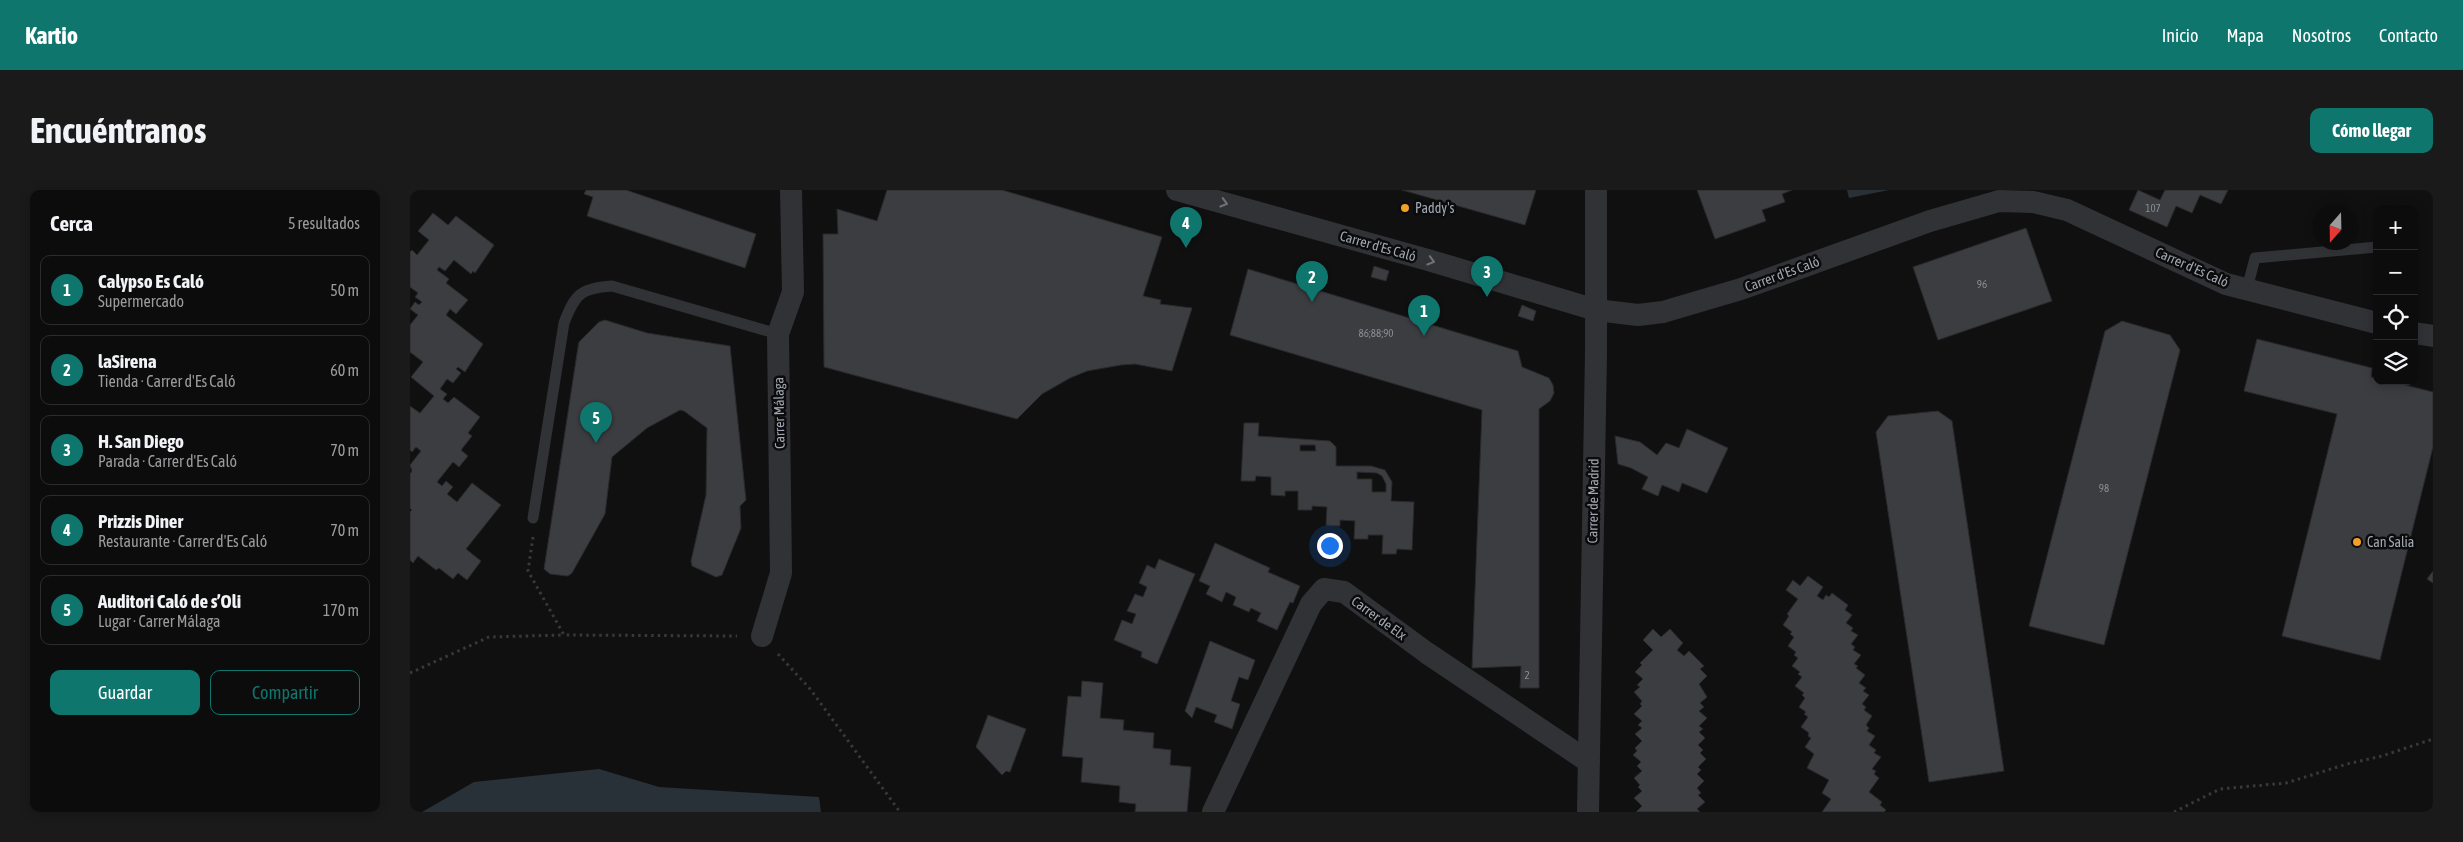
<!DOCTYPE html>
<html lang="es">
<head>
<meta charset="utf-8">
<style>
	:root { --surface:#0c0c0d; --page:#1a1a1b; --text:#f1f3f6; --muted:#9a9b9d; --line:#2c2c2e; --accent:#0f766e }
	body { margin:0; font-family:"Asap Condensed",sans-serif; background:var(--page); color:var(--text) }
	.controls { position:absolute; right:15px; top:15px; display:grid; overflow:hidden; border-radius:10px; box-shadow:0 2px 12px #0003 }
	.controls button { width:45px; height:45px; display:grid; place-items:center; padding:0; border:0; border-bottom:1px solid var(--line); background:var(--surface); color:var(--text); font:25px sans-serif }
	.compass { position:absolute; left:1903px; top:15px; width:45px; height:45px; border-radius:50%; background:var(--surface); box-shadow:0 2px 12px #0003; rotate:200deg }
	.you { position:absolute; left:919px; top:355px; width:18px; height:18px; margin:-12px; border:4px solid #fff; border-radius:50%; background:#1a73e8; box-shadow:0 0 0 8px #1a73e833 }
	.badge { display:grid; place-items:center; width:32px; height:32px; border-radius:50%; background:var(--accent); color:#fff; font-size:16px; font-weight:700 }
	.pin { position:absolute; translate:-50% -41px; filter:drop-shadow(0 1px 2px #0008) }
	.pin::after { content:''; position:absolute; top:26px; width:18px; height:15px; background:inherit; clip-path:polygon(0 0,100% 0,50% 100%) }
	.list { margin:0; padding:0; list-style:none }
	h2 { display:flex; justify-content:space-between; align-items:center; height:65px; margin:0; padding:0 20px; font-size:21px }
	h2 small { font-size:16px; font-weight:400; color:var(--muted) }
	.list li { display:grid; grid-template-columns:32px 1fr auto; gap:15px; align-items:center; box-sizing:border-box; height:70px; margin:0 10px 10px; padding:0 10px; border:1px solid var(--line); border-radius:10px }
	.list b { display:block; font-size:19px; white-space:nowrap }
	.list p { margin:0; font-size:16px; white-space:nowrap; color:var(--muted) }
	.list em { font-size:16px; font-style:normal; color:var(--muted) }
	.actions { display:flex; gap:10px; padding:15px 20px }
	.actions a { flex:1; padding:11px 0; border:1px solid var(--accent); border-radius:10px; text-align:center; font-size:18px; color:var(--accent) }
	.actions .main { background:var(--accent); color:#fff }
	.icon { flex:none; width:28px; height:28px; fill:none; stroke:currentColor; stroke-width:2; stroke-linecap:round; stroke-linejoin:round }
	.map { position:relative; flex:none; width:2023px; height:622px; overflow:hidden; border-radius:10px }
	header { display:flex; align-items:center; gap:30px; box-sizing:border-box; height:70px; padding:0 25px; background:var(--accent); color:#fff }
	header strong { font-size:24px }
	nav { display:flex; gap:28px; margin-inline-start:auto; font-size:18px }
	.intro { display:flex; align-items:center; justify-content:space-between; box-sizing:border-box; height:120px; padding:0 30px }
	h1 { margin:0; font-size:35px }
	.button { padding:12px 22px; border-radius:10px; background:var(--accent); color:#fff; font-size:18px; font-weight:700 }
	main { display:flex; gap:30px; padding:0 30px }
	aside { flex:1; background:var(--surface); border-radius:10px; box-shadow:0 2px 12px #0003 }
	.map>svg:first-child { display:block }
	.water { fill:#283137 }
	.building { fill:#3c3d41; stroke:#2a2a2d; fill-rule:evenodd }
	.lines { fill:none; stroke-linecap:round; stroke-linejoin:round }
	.path { stroke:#37393d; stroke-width:3; stroke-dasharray:2.5 4; stroke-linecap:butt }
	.service { stroke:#313236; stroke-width:11 }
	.minor { stroke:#313236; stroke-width:22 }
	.oneway { stroke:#6f727a }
	.poi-dot { fill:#f3a026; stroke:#0b0b0c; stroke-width:2 }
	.labels { text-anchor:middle; stroke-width:5; stroke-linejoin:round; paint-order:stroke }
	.number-label { font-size:11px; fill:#888c96 }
	.poi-label { font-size:14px; fill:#a1a7b2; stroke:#0b0b0c; text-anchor:start }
	.street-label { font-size:14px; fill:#a1a7b2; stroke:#0b0b0c }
</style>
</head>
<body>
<header>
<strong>Kartio</strong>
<nav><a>Inicio</a><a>Mapa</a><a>Nosotros</a><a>Contacto</a></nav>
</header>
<div class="intro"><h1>Encuéntranos</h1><a class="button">Cómo llegar</a></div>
<main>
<aside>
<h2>Cerca<small>5 resultados</small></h2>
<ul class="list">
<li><span class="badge">1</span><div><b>Calypso Es Caló</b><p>Supermercado</p></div><em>50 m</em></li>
<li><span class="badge">2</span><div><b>laSirena</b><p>Tienda · Carrer d'Es Caló</p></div><em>60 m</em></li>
<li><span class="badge">3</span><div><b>H. San Diego</b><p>Parada · Carrer d'Es Caló</p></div><em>70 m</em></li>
<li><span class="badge">4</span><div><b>Prizzis Diner</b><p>Restaurante · Carrer d'Es Caló</p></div><em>70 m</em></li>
<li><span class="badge">5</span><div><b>Auditori Caló de s’Oli</b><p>Lugar · Carrer Málaga</p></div><em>170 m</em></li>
</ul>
<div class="actions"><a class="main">Guardar</a><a>Compartir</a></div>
</aside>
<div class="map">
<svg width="2023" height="622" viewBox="0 0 2023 622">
	<rect width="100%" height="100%" fill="#101011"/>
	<!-- water -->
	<path class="water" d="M1437,0H1479L1439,8Z
		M189,579L249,597L409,607L411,622H12L64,592Z"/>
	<!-- building -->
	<path class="building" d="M176,0H216L346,44L335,78L177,26L183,7L174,4Z
		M477,0H592L752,47L733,106L751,110L750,114L782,118L762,181L725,174L711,175L677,181L660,188L632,204L607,229L414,177L413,44H428L427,19L467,31Z
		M992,0H1126L1115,35Z
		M1287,0H1382L1372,4L1375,12L1352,20L1356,31L1305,49Z
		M1728,0L1750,10L1755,0H1818L1811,14L1790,5L1782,23L1766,16L1757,37L1719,20Z
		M773,20L788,24L785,34L770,30Z
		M23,23L38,35L46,26L84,55L65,83L63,81L61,84L44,70L35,81L29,77L27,80L39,89L36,93L58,110L46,124L40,119L36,125L73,154L55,182L48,177L46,179L51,183L43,193L37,189L30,199L37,204L33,209L38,213L44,207L70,227L58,243L62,246L51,260L58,266L49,277L43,272L27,292L32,296L36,291L43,297L37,304L47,312L62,293L91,315L56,359L71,371L57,390L48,383L43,389L29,378L26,380L8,366L3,373L0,370V322L2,320L0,318V284L2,281L0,275L11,261L6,257L2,262L0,260V216L10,223L24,206L1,187L13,172L0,162V135L8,125L0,119L5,112L9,115L12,112L5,107L8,103L0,97V62L2,60L7,65L19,50L8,41Z
		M1616,38L1642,111L1528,150L1503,77Z
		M964,76L979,81L976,91L961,87Z
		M838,79L1108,161L1112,177L1139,188L1143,195L1144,203L1140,211L1129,219V498H1110L1111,476L1062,478L1072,220L820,145Z
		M1112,115L1126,121L1123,131L1108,126Z
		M195,130L237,143L320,156L336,310L330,316L331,338L312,385L306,387L282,376L281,371L296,305L297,238L274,221L270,220L237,238L202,267L195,324L162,383L158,386L140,384L134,379L168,157L169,152L189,132Z
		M1712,131L1760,145L1770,160L1694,455L1619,436L1695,141Z
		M1847,149L1962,178L1961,187L1967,188V191H1979L2023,202V257L1970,470L1872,446L1927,224L1834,201Z
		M1528,221L1542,231L1594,581L1519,592L1466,242L1478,226Z
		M834,233H849L848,246L920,251L926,257V276H961L975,280L982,292L981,311L1004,312L1002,360L987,359L986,364H972L973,345H958V349H944L945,331L930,330V336L916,335L917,317L902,316V320H888V301H875V306L861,305V287L846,286L845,291H831ZM890,255H905L906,261H890ZM947,282L967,283L972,286L976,294V302H962V289H947Z
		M1277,239L1318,258L1297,303L1272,293L1269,302L1252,295L1248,306L1232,299L1238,287L1221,278L1208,274L1205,246L1230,252L1247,265L1256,253L1269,258Z
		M805,353L860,378L858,382L890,396L883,413L880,412L867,440L847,431L851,423L841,418L839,422L823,415L826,407L816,402L812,412L796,404L800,396L789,391Z
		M749,369L785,384L747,474L731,467L732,462L704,450L712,430L722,434L726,424L717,421L725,404L733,407L737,397L729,393L737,375L745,379Z
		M2023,381V393L2017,389Z
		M1398,386L1413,397L1407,406L1413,410L1416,405L1419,407L1422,403L1438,415L1435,420L1442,425L1436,433L1443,438L1441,441L1448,445L1441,454L1445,457L1443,460L1451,465L1444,474L1448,476L1446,478L1455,485L1449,493L1456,498L1453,501L1459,505L1452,514L1456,517L1454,520L1462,526L1456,535L1459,538L1457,541L1465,546L1459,555L1466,560L1464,563L1471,567L1462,579L1466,581L1464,584L1469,588L1459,602L1472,612L1470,615L1476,620L1474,622H1412L1421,609L1412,603L1419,590L1397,578L1404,564L1395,557L1401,548L1398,546L1399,543L1391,537L1398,527L1394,524L1396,522L1389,517L1395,508L1392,505L1394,503L1385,496L1392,487L1388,484L1390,482L1382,476L1388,468L1384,465L1386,462L1378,456L1384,447L1380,444L1382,442L1373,435L1379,426L1377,424L1388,409L1376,400L1383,390L1390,396Z
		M1243,439L1251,447L1260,439L1273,453L1267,460L1274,466L1279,461L1294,476L1290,479L1297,486L1289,494L1297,507L1290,513L1294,517L1289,521L1297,528L1289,536L1293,539L1289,542L1295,548L1288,555L1293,560L1290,563L1296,569L1288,577L1291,580L1287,584L1294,591L1287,598L1291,603L1288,605L1295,612L1287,619L1290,622H1226L1232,616L1224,608L1232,601L1228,597L1230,595L1224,588L1232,581L1227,576L1231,572L1223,565L1227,561L1225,558L1232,551L1225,544L1232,538L1228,535L1232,531L1224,524L1232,516L1230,514L1232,511L1224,502L1230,497L1227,495L1233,489L1225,482L1232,475L1230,473L1243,460L1233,450Z
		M800,451L845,470L838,490L829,487L821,511L830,514L822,539L804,532L807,525L786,517L782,528L775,521Z
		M672,491L693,493L690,528L714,530L713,540L744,543L743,558L761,560L760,575L781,577L777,622H725L726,614L709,612L710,596L671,592L673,568L652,566L658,506L671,507Z
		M578,525L616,539L600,582L596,581L592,585L566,557Z"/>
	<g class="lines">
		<!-- path -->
		<path class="path" d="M123,347L118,381L154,445L327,446
			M368,464L401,500L490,622
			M0,483L79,447L154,445
			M1764,622L1810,599L1876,593L1937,574L1972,566L2023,549"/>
		<!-- service -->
		<path class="service" d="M1837,99L1845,68L1967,57
			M123,328L154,133C165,104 171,98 202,96L368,144"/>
		<!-- minor -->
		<path class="minor" d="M767,0L1018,70L1186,120L1228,125L1253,122L1331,99L1520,31L1589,11L1623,12L1657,20L1816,94L1967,133
			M2004,143L2023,146
			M352,446L371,383L368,144L383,102L381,0
			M803,622L901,414L914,399L934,402L1017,463L1179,572
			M1178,622L1186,163V0"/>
	</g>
	<!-- one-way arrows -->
	<defs><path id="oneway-chevron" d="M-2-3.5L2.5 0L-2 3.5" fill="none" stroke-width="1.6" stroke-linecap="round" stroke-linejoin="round" transform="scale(1.25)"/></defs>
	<g class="oneway">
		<use href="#oneway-chevron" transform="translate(814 13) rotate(16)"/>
		<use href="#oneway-chevron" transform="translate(1021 71) rotate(16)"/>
	</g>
	<!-- markers -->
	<g class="poi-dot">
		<circle cx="995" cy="18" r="5"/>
		<circle cx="1947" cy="352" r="5"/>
	</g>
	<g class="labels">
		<!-- number labels -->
		<g class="number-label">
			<text x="1743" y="22">107</text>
			<text x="1572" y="98">96</text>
			<text x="966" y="147">86;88;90</text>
			<text x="1694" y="302">98</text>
			<text x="1117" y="489">2</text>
		</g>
		<!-- poi labels -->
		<g class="poi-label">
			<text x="1005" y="23">Paddy's</text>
			<text x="1957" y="357">Can Salia</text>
		</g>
		<!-- street labels -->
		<g class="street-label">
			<text transform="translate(968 56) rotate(16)" y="5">Carrer d'Es Caló</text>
			<text transform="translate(1782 77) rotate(24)" y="5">Carrer d'Es Caló</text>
			<text transform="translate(1372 84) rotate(-20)" y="5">Carrer d'Es Caló</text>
			<text transform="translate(369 223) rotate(-91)" y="5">Carrer Málaga</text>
			<text transform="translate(1183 311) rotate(-89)" y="5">Carrer de Madrid</text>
			<text transform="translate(969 428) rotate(36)" y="5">Carrer de Elx</text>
		</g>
	</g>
</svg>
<div class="controls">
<button>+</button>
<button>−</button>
<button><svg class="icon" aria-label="locate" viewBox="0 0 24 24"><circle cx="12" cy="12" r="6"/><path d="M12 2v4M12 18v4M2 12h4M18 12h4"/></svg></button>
<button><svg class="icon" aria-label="layers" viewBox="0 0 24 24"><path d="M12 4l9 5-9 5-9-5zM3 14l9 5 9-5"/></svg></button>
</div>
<svg class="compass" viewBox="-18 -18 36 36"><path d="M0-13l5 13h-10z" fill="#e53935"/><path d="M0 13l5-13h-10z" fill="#9a9b9d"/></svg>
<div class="you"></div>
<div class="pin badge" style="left:1014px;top:146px">1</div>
<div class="pin badge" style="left:902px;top:112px">2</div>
<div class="pin badge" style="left:1077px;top:107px">3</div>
<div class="pin badge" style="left:776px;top:58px">4</div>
<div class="pin badge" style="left:186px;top:253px">5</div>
</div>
</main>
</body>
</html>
